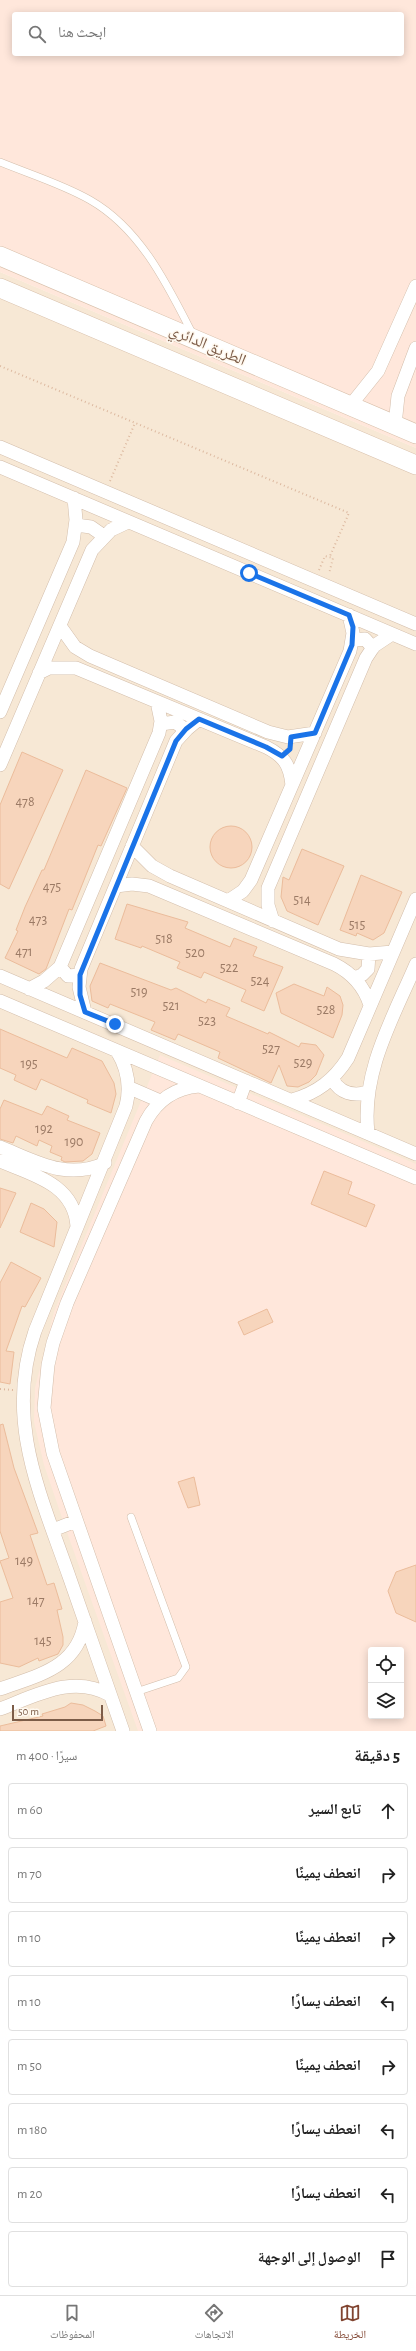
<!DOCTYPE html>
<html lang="ar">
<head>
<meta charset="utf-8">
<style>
	:root { --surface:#fff; --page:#f6f6f6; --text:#222; --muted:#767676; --line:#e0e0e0; --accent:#804430 }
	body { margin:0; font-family:"Alegreya Sans","Noto Naskh Arabic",sans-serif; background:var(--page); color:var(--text); direction:rtl }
	.controls { position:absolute; right:12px; bottom:12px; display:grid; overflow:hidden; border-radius:4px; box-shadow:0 2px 10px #0003 }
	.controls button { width:36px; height:36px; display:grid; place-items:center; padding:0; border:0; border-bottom:1px solid var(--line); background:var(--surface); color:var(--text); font:20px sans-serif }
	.scale { position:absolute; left:12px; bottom:10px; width:91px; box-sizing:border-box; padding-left:4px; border:2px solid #7c5c48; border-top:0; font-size:11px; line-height:14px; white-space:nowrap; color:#7c5c48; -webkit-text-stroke:3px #fff9f0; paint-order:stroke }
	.stop { position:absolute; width:12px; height:12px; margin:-9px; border:3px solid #1a73e8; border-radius:50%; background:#fff }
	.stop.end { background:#1a73e8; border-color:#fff; box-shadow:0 1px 4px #0008 }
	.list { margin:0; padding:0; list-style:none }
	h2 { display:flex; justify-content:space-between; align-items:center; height:52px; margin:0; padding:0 16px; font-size:17px }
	h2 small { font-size:13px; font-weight:400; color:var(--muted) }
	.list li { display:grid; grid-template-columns:26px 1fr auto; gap:12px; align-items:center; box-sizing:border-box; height:56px; margin:0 8px 8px; padding:0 8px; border:1px solid var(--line); border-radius:4px }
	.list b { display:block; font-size:15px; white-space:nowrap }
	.list em { font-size:13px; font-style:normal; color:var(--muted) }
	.icon { flex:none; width:22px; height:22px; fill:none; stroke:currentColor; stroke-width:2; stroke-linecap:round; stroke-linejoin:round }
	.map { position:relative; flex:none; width:416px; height:1731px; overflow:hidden; direction:ltr }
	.search { position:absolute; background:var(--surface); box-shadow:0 2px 10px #0003; left:12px; right:12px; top:12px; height:44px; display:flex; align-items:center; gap:10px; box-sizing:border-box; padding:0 14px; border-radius:4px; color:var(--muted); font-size:15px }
	.sheet { height:564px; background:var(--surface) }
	nav { display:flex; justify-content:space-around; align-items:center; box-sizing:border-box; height:56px; border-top:1px solid var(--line); background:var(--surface); font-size:11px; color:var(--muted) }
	nav a { display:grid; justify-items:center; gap:2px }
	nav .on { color:var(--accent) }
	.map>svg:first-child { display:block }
	.residential { fill:#f7e8d5; fill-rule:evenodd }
	.commercial { fill:#ffe7db; fill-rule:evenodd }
	.building { fill:#f7d5bc; stroke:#ebbc9b }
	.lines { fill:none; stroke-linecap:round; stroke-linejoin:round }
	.lane-casing { stroke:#d3beab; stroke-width:8 }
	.street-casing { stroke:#d3beab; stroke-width:14 }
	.secondary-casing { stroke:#d8c0ab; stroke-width:20 }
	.path { stroke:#dcb89f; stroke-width:2; stroke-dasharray:1 3; stroke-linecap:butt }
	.lane { stroke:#fff; stroke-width:7 }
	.street { stroke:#fff; stroke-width:13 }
	.secondary { stroke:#fff; stroke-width:19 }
	.route { stroke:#1a73e8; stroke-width:5 }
	.labels { text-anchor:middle; stroke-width:3; stroke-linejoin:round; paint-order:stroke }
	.number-label { font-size:14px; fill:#9b7a65 }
	.street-label { font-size:16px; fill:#7c5c48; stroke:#fff9f0 }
</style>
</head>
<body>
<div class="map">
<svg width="416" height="1731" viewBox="0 0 416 1731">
	<rect width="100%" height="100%" fill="#fef6e8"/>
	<!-- residential -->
	<path class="residential" d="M0,272L416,448V1731H0ZM371,1650H401V1716H371Z"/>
	<!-- commercial -->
	<path class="commercial" d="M0,0H416V448L0,272ZM14,14H402V54H14Z
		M160,1055L416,1164V1731H138L69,1538L44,1465L34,1422L35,1388L54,1312ZM371,1650H401V1716H371Z"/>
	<!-- building -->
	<path class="building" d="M22,752L63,770L9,889L0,884V805Z
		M86,770L127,788L101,846L98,845L72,910L69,909L46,969L39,974L5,958L18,931L16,930L25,907L42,870H44Z
		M210 847a21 21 0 1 1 42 0a21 21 0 1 1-42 0Z
		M302,849L344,866L318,925L287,911L281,897L283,877L289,880Z
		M361,875L402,892L384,933L373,940L357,933L356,936L340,930Z
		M127,904L188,922L185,928L230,947L234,938L257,947L253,956L283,967L264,1011L241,1001L246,990L204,972L201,978L177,968L180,962L142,946L141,948L115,939Z
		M100,963L171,990L176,988L206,1003L208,999L230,1008L226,1016L268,1034L269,1032L299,1047L301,1043L316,1045L324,1055L316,1075L309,1082L298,1087L287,1086L279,1065L271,1083L218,1058L220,1052L178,1034L175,1040L151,1030L155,1022L110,1004L108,1008L92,1001L90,986Z
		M294,984L324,996L327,987L340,996L343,1005L342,1015L333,1038L281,1013L276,993Z
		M0,1029L67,1058L72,1048L102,1061L114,1083L116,1094L111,1113L87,1103L88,1100L41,1079L36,1090L14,1080L16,1075L0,1068Z
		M4,1100L42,1115L47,1106L69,1116L67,1120L100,1133L92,1154L83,1161L65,1162L61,1160L62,1157L50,1152L52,1146L39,1140L37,1146L16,1136L13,1143L0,1139V1109Z
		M324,1171L352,1182L348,1194L375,1205L366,1227L311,1204Z
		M0,1188L16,1193L0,1228Z
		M31,1203L44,1209L57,1222L54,1247L20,1232Z
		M11,1262L41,1278L25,1307L22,1306L6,1351L14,1352L10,1384L0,1382V1283Z
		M267,1309L273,1322L244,1335L238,1322Z
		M3,1424L14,1468L38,1533L30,1535L47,1585L54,1583L62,1609L57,1610L63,1637V1645L58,1654L39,1661L38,1658L19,1667L0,1663V1602L13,1598L0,1561L9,1558L0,1531V1425Z
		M194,1477L200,1505L188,1508L178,1482Z
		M416,1565V1622L396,1613L388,1591L396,1572Z
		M71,1703L83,1705L95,1711L103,1716L106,1726L93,1731H0V1726L43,1716L42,1714L65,1707Z"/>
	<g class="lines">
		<defs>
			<path id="lane" d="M0,162C29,174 62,184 90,200C141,229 168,286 193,335
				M131,1517L186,1667L178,1678L136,1692"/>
			<path id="street" d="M350,406L378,371L416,286
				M395,425L398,396L416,348
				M0,447L416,624
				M0,467L416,644
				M76,525L91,527L104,536
				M60,626L75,647L90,656L268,732L288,737L315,733
				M353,640L365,639L373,648
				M39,673L49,668H76L266,747C284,756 290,765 292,785
				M0,712L73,542L76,520L74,498
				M161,724L175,722L186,730
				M0,765L92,550L111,530L128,522
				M132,846L152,866L170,876L339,949L369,954L393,952
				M116,886L132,884L149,886L334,964C352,973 364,986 370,1005
				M228,901L243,891L251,880L350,651L353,633L349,615
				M273,921L268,905V888L366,658L374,646L392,634
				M60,967L68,976L80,975
				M0,976L416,1154
				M354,978L362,975L368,969L369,954
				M29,989L44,981L60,967L159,733L161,721L157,702
				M0,1001L416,1178
				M85,1012L79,987L81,969L176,741L187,729L199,719
				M117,1051C128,1069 131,1086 126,1106L35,1331C4,1421 41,1495 70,1579C88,1630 105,1680 123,1731
				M332,1079C340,1093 353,1097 368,1092
				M130,1088L160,1101
				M292,1100C317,1093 334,1080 348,1058L416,899
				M238,1103L246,1081
				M368,1133C361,1072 393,1018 416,964
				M0,1147C35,1161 67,1181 105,1163
				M0,1161C33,1175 74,1184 77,1226
				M53,1530L76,1521
				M0,1689C38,1675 78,1668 85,1621
				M0,1709C37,1695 73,1674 110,1695
				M150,1731L53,1453L44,1408L48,1365L53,1343L67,1303L146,1121C158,1099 175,1088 199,1086"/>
			<path id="secondary" d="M0,256L416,434
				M0,288L416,465"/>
		</defs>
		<!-- lane casing -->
		<use href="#lane" class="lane-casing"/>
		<!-- street casing -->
		<use href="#street" class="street-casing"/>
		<!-- secondary casing -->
		<use href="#secondary" class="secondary-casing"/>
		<!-- path -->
		<path class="path" d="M0,366L349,513L330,556
			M110,481L135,423
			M319,570L325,556L333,558L329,574
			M0,1389L13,1390"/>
		<!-- lane -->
		<use href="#lane" class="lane"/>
		<!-- street -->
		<use href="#street" class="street"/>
		<!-- secondary -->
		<use href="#secondary" class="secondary"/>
	</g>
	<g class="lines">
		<!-- route -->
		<path class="route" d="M115,1024L85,1012L80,995V975L176,741L186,729L199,719L266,747L282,756L290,749L291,737L315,733L352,645L353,627L349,615L249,573"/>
	</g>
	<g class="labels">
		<!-- number labels -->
		<g class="number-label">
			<text x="25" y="806">478</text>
			<text x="52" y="891">475</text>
			<text x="302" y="904">514</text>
			<text x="38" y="924">473</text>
			<text x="357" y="929">515</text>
			<text x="164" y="943">518</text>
			<text x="24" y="956">471</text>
			<text x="195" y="957">520</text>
			<text x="229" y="972">522</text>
			<text x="260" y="985">524</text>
			<text x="139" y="996">519</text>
			<text x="171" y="1010">521</text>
			<text x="326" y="1014">528</text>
			<text x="207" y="1025">523</text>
			<text x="271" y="1053">527</text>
			<text x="303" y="1067">529</text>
			<text x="29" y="1068">195</text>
			<text x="44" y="1133">192</text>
			<text x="74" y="1146">190</text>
			<text x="24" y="1565">149</text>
			<text x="36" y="1605">147</text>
			<text x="43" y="1645">145</text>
		</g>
		<!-- street labels -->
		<g class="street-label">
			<text transform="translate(208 344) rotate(23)" y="6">الطريق الدائري</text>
		</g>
	</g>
</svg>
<div class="controls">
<button><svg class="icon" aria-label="locate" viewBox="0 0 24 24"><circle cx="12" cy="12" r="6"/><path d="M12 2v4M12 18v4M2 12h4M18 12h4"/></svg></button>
<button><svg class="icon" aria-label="layers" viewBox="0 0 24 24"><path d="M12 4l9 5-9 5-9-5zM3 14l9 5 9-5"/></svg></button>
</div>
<div class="scale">50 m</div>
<div class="stop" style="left:249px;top:573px"></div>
<div class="stop end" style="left:115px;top:1024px"></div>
<div class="search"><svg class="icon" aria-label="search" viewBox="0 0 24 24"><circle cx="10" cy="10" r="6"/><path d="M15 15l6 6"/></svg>ابحث هنا</div>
</div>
<section class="sheet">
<h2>5 دقيقة<small>سيرًا · 400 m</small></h2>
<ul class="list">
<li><svg class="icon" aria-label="ahead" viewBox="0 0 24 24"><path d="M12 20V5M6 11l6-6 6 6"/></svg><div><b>تابع السير</b></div><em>60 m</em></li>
<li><svg class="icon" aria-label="right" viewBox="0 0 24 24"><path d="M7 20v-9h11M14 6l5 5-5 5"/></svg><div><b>انعطف يمينًا</b></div><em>70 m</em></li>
<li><svg class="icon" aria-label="right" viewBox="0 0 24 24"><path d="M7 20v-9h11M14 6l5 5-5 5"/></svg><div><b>انعطف يمينًا</b></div><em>10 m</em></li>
<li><svg class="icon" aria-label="left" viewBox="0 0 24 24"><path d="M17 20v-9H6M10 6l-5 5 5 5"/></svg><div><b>انعطف يسارًا</b></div><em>10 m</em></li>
<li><svg class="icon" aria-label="right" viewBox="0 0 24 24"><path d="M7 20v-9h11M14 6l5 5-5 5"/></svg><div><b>انعطف يمينًا</b></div><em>50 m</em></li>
<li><svg class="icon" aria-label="left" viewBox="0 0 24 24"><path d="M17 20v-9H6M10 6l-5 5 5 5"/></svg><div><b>انعطف يسارًا</b></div><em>180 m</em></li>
<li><svg class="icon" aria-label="left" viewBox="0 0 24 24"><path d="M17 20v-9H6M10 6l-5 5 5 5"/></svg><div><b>انعطف يسارًا</b></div><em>20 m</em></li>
<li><svg class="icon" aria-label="arrive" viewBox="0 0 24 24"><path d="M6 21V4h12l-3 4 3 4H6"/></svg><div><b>الوصول إلى الوجهة</b></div></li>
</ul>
</section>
<nav>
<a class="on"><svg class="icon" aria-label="map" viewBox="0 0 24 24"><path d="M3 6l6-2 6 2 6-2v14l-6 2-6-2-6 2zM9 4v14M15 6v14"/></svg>الخريطة</a>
<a><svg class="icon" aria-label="directions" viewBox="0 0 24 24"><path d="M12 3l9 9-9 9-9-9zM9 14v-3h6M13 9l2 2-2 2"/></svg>الاتجاهات</a>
<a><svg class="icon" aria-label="saved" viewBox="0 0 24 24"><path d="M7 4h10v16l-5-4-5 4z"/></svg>المحفوظات</a>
</nav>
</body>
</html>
